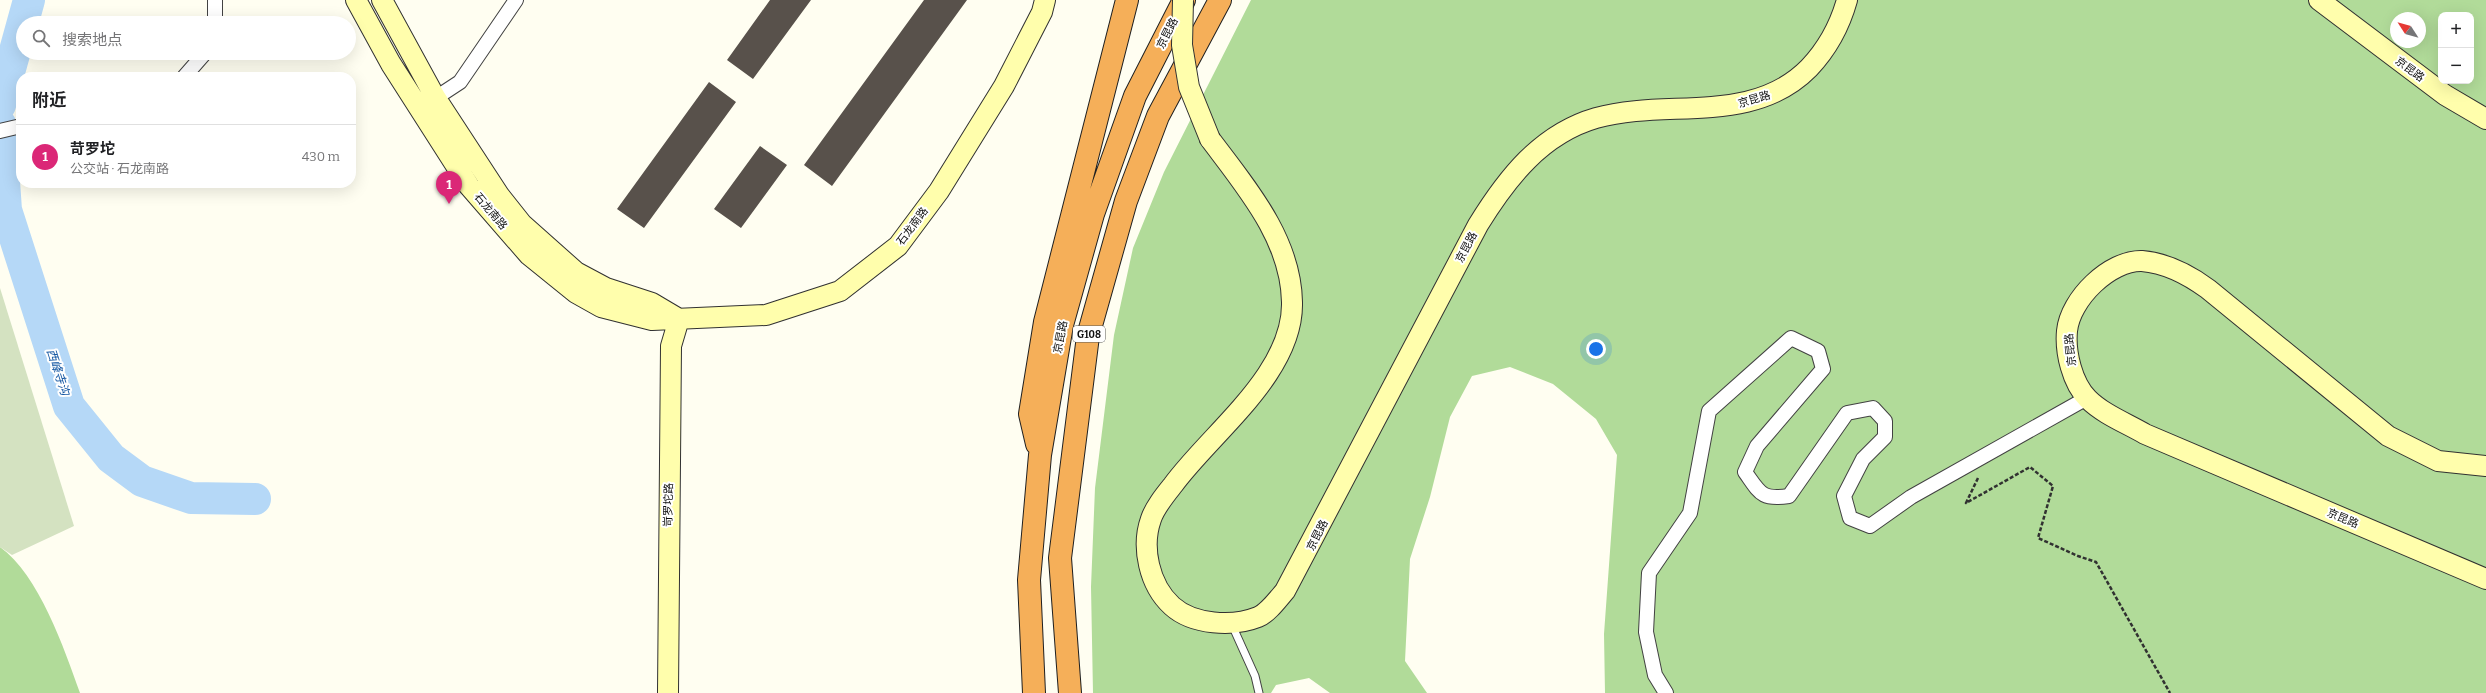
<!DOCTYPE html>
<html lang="zh">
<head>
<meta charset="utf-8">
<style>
	:root { --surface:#fff; --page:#f6f6f6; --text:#202124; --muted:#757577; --line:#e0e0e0; --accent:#db2777 }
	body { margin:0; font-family:Bitter,"Noto Sans SC",serif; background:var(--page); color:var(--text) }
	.controls { position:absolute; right:12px; top:12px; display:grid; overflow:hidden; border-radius:8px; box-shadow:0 4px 16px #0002 }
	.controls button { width:36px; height:36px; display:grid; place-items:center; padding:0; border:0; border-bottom:1px solid var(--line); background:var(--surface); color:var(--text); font:20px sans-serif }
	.compass { position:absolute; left:2390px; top:12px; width:36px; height:36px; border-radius:50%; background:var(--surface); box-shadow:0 4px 16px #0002; rotate:306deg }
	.you { position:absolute; left:1596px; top:349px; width:14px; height:14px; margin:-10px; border:3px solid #fff; border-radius:50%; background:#1a73e8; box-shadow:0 0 0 6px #1a73e833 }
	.badge { display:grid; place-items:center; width:26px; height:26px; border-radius:50%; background:var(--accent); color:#fff; font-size:13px; font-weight:700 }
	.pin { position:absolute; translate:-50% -33px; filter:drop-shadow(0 1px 2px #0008) }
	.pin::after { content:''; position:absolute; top:21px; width:14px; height:12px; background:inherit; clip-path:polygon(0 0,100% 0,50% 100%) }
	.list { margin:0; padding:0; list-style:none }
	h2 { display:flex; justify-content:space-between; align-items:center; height:52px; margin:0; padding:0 16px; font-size:17px }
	h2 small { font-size:13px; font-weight:400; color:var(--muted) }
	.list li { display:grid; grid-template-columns:26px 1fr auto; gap:12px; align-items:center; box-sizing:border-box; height:64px; padding:0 16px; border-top:1px solid var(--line) }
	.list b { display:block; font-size:15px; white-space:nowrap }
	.list p { margin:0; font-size:13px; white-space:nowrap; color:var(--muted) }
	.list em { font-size:13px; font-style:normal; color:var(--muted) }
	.icon { flex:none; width:22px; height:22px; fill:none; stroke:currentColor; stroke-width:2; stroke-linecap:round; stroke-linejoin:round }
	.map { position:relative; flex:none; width:2486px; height:693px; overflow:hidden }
	.search { position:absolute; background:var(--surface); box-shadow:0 4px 16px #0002; left:16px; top:16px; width:340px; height:44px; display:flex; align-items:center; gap:10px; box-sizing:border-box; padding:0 14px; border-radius:22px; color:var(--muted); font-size:15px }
	.panel { position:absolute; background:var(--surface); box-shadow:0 4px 16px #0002; left:16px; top:72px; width:340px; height:116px; border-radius:16px }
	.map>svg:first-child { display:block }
	.forest { fill:#b1db99; fill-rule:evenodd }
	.cemetery { fill:#d4e2c1 }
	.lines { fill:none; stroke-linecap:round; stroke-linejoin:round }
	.river { stroke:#b5d8f7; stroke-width:32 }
	.building { fill:#58514b }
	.lane-casing { stroke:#424242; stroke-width:9 }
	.street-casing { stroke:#424242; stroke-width:16 }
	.secondary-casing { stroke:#313131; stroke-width:22 }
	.highway-casing { stroke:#202020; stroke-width:24 }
	.path { stroke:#313131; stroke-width:2.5; stroke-dasharray:4 2; stroke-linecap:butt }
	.lane { stroke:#fff; stroke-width:7 }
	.street { stroke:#fff; stroke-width:14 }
	.secondary { stroke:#fffeac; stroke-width:20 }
	.highway { stroke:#f5af59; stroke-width:22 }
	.secondary-bridge-casing { stroke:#313131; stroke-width:22; stroke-linecap:butt }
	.secondary-bridge { stroke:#fffeac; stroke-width:20 }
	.labels { text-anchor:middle; stroke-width:4; stroke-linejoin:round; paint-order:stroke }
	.shield { fill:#fff; stroke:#575757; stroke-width:1 }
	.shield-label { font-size:10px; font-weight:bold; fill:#0f0f0f }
	.street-label { font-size:11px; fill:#0f0f0f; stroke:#fff }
	.water-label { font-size:12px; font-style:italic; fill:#1658a3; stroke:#fff }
</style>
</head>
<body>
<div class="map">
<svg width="2486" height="693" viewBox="0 0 2486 693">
	<rect width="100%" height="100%" fill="#fffef1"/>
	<!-- forest -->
	<path class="forest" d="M1251,0H2486V693H1605L1604,634L1617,455L1596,419L1553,384L1510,367L1472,376L1450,417L1430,497L1410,559L1405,661L1427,693H1330L1309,678L1276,685L1271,693H1093L1091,587L1095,488L1114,335L1133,248L1164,172ZM2441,15H2471V81H2441ZM2396,18H2420V42H2396Z
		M0,547C39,575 64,648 80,693H0Z"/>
	<!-- cemetery -->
	<path class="cemetery" d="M0,288L74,526L12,555L0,547Z"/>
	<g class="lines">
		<!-- river -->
		<path class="river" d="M0,105L29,0
			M0,124L6,210L69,406L111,458L142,481L191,498L255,499"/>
	</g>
	<!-- building -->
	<path class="building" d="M770,0H811L753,79L727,60Z
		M924,0H967L832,186L804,165Z
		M709,82L736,102L644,228L617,209Z
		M760,146L787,165L741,228L714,209Z"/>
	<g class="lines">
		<defs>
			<path id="lane" d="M1232,625L1255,676L1259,693"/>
			<path id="street" d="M215,23V0
				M184,77L205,53
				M428,103L460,82L516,0
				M0,131L21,126
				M1666,693L1655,675L1646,632L1649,573L1690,513L1709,411L1791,338L1818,351L1823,369L1757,446L1745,472C1760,493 1761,500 1789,496L1847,413L1873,408L1885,421V437L1863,459L1844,496L1850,518L1870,526L1911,497L2087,398"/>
			<path id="secondary" d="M356,0L391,64L469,186L529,255L576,293L601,307L652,320L766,315L840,291L898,246L939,191L1004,86L1042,12L1045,0
				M382,0L435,97L499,195L522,224L576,272L606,288L652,303L679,319
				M2319,0L2445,95L2486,119
				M1210,139C1246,187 1291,239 1292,302C1294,373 1211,433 1173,485C1165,495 1155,507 1151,519C1141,547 1149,585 1172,606C1193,625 1233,627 1258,617C1268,613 1278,599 1285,591L1478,225C1507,178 1541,134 1596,118C1667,98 1752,126 1809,68C1827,49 1840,25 1847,0
				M2486,466L2438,461L2388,436L2208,289C2189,275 2166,263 2142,261C2110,260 2070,299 2067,331C2065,352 2072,383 2088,399C2103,414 2126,423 2145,434L2486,579
				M668,693L671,346L679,319"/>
			<path id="highway" d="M1037,444L1030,414L1045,322L1127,0
				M1034,693L1029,580L1040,455L1062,325L1093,214L1135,96L1184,0
				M1070,693L1060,558L1088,336L1126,201L1158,116L1220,0"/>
		</defs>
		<!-- lane casing -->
		<use href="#lane" class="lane-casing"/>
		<!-- street casing -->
		<use href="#street" class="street-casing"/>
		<!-- secondary casing -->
		<use href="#secondary" class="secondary-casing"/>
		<!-- highway casing -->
		<use href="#highway" class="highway-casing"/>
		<!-- path -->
		<path class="path" d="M1978,478L1966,503L2030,467L2053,486L2038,538L2078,556L2096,562L2170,693"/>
		<!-- lane -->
		<use href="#lane" class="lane"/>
		<!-- street -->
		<use href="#street" class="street"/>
		<!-- secondary -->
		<use href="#secondary" class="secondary"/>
		<!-- highway -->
		<use href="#highway" class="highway"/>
		<defs>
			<path id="secondary-bridge" d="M1183,0L1182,45L1189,87L1210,139"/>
		</defs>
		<!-- secondary-bridge casing -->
		<use href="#secondary-bridge" class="secondary-bridge-casing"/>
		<!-- secondary-bridge -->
		<use href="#secondary-bridge" class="secondary-bridge"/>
	</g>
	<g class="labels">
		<!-- shield labels -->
		<rect class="shield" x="1073" y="326" width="32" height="16" rx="3"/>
		<g class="shield-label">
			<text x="1089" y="338">G108</text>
		</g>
		<!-- street labels -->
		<g class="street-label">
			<text transform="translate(1167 33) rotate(-63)" y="4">京昆路</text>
			<text transform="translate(2410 69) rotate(37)" y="4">京昆路</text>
			<text transform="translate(1754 99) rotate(-16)" y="4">京昆路</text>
			<text transform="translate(491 211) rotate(50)" y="4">石龙南路</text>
			<text transform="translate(912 226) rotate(-53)" y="4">石龙南路</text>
			<text transform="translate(1466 247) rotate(-62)" y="4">京昆路</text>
			<text transform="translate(1060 337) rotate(-79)" y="4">京昆路</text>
			<text transform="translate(2070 350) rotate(-96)" y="4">京昆路</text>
			<text transform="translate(668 505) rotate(-89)" y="4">岢罗坨路</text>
			<text transform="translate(2343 518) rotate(23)" y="4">京昆路</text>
			<text transform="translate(1317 535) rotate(-63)" y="4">京昆路</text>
		</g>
		<!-- water labels -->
		<g class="water-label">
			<text transform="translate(58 372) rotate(72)" y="4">西峰寺沟</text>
		</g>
	</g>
</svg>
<div class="controls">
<button>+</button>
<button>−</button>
</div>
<svg class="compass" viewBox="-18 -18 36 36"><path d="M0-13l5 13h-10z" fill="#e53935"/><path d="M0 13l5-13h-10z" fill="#757577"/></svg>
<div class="you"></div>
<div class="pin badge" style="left:449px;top:204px">1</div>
<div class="search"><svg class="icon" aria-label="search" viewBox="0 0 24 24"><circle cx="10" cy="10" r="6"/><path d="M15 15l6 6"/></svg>搜索地点</div>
<section class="panel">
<h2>附近<small></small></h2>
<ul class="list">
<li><span class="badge">1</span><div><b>苛罗坨</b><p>公交站 · 石龙南路</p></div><em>430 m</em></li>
</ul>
</section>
</div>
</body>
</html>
